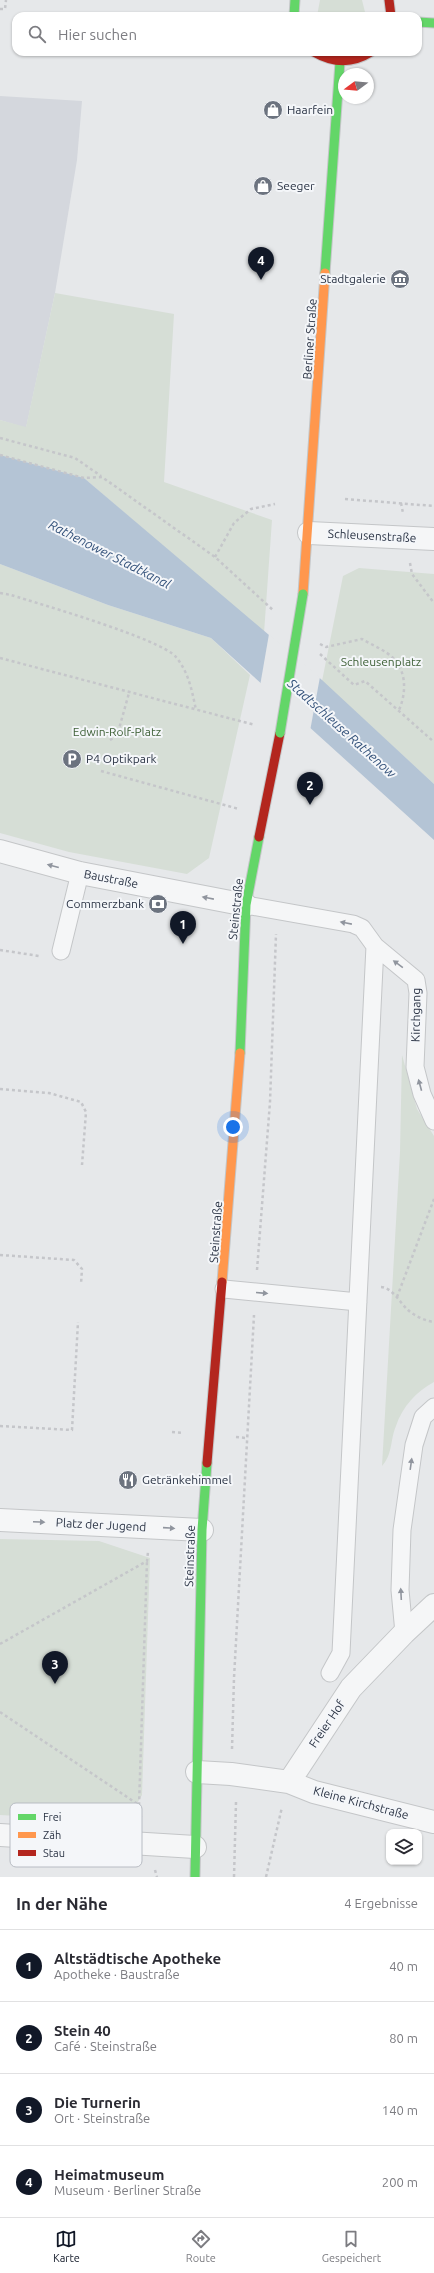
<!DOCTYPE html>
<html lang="de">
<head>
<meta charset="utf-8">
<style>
	:root { --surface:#fff; --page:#f2f2f3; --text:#2b2b33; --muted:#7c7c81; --line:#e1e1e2; --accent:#111827 }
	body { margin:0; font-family:Ubuntu,sans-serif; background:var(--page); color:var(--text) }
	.controls { position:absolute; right:12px; bottom:12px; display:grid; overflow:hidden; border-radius:8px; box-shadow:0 1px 3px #0004 }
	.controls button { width:36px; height:36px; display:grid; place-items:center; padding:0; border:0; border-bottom:1px solid var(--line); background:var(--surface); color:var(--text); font:20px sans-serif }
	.compass { position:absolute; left:338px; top:68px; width:36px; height:36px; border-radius:50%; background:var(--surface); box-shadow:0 1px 3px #0004; rotate:254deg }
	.you { position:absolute; left:233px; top:1127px; width:14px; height:14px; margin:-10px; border:3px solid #fff; border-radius:50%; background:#1a73e8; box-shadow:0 0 0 6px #1a73e833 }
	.badge { display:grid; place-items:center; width:26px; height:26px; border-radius:50%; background:var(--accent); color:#fff; font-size:13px; font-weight:700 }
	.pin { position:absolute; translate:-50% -33px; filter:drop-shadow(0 1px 2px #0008) }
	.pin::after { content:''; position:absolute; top:21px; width:14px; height:12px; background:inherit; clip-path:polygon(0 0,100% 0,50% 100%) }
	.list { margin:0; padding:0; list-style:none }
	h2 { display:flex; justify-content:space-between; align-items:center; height:52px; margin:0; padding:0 16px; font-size:17px }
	h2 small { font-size:13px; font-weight:400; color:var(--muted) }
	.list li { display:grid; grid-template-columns:26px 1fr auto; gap:12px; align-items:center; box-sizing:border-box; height:72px; padding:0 16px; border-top:1px solid var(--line) }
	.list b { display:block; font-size:15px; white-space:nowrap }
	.list p { margin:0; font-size:13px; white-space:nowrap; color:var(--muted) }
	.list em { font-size:13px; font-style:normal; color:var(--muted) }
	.icon { flex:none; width:22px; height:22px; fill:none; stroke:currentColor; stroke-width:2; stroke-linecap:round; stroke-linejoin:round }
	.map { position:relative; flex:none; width:434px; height:1877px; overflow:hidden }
	.search { position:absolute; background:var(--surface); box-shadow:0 1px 3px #0004; left:12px; right:12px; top:12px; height:44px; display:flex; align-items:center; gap:10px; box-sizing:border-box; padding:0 14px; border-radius:12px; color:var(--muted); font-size:15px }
	.sheet { height:340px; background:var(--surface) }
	nav { display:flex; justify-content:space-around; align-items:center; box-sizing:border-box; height:56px; border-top:1px solid var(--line); background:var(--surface); font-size:11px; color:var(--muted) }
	nav a { display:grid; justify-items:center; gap:2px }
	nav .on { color:var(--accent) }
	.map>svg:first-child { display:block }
	.built { fill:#d4d7dd }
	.green { fill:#d6ded6 }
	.water { fill:#b4c4d5 }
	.pier { fill:#e6e8ea }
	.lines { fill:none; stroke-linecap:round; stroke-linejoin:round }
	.lane-casing { stroke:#c4c6c8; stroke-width:19 }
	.street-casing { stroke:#c4c6c8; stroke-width:24 }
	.fast-casing { stroke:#c4c6c8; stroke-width:11 }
	.slow-casing { stroke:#c4c6c8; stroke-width:11 }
	.jam-casing { stroke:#c4c6c8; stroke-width:11 }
	.path { stroke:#c5c6ca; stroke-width:2.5; stroke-dasharray:3 3; stroke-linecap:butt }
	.lane { stroke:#f5f6f7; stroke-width:17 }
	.street { stroke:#f5f6f7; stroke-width:22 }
	.fast { stroke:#63d668; stroke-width:9 }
	.slow { stroke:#ff974d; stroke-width:9 }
	.jam { stroke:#b3261e; stroke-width:9 }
	.fast-bridge-casing { stroke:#c4c6c8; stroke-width:11; stroke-linecap:butt }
	.fast-bridge { stroke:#63d668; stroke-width:9 }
	.oneway { fill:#90959e }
	.labels { text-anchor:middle; stroke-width:4; stroke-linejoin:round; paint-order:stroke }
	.poi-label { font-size:12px; fill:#2b3445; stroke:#f4f6f9; text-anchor:start }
	.street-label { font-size:12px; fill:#2b3445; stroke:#f4f6f9 }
	.park-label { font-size:12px; fill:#3f6138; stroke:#f4f6f9 }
	.water-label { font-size:13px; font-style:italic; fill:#34527a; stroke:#f4f6f9 }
	.key { fill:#f4f6f9; stroke:#b8bcc3; stroke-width:1 }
	.key-label { font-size:11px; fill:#2b3445 }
</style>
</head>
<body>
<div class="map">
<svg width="434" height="1877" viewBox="0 0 434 1877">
	<rect width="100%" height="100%" fill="#e6e8ea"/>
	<!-- built -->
	<path class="built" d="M0,96L82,101L77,160L55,293L26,428L0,420Z"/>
	<!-- green -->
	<path class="green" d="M320,0H362L366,16H317Z
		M55,293L174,314L164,482L272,520L264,633L84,478L0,455V420L26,427Z
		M0,564L108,605L211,638L250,675L209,858L187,874L69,852L0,833Z
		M359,568L434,574V784L322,681L343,576Z
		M402,1055L417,1109L434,1136V1382C417,1391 402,1407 396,1426C390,1440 393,1454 382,1466L400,1152Z
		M0,1539L99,1541L150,1558L142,1795L126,1822L0,1815Z"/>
	<!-- water -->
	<path class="water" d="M0,455L84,478L322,680L434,784V840L211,638L108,605L0,564Z"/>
	<!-- pier -->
	<path class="pier" d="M269,634L320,677L310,731L260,686Z"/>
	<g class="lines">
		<defs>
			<path id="lane" d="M246,905L353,924L362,928L375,946L416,980L418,993L415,1067L422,1094L434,1121
				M61,951L80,873
				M224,1289L358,1302
				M404,1633L400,1590L402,1530L414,1445L423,1417L434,1407
				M330,1673L341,1653L375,946"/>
			<path id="street" d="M309,533L434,539
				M0,851L80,873L246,905
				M0,1520L202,1530
				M197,1772L231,1774L289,1782L351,1688L404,1633L434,1605
				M289,1782L314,1792L434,1822
				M0,1835L195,1847"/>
			<path id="fast" d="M294,16L295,0
				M418,22L434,23
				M325,273L340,62
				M240,1053L246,905L259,837
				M195,1877L202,1530L207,1463"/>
			<path id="slow" d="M303,594L325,273
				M222,1282L240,1053"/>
			<path id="jam" d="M389,0L391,16
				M314,52C333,63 352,64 371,52
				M259,837L280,733
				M207,1463L222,1282"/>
		</defs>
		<!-- lane casing -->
		<use href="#lane" class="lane-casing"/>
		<!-- street casing -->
		<use href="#street" class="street-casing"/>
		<!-- fast casing -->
		<use href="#fast" class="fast-casing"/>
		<!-- slow casing -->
		<use href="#slow" class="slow-casing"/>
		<!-- jam casing -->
		<use href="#jam" class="jam-casing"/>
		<!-- path -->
		<path class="path" d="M0,9H5L6,0
			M0,438L75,458L101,476
			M0,455L84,478L102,477L215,557L274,611
			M345,499L434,506
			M401,503L403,513
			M215,557L234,523L251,509L275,504
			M410,563L412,574L434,603
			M0,593L11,595C40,604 161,639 176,657C189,673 192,691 196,710
			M320,644L326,647L362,639C372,645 387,651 394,659C407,673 406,694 399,710
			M320,654L354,685L365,681L434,742
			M0,658L255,725
			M110,740L117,736L129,693
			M101,771L239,809
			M0,950L39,956
			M0,1089L49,1093L81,1102L86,1112L82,1165
			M0,1255L74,1260L82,1269L81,1284
			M257,1270L270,1102L276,934
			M381,1287C393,1288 400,1303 408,1310C415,1316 425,1321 434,1322
			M397,1297L434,1199
			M0,1426L72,1430L78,1322
			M172,1432L183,1433
			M236,1437L246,1438
			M0,1644L147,1561L148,1552
			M0,1712L139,1805
			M232,1749L234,1678L254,1315
			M141,1817L139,1806L147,1561
			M155,1870L157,1877
			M234,1877L236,1802
			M266,1877L282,1807"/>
		<!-- lane -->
		<use href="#lane" class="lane"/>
		<!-- street -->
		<use href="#street" class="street"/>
		<!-- fast -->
		<use href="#fast" class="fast"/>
		<!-- slow -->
		<use href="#slow" class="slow"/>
		<!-- jam -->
		<use href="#jam" class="jam"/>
		<defs>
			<path id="fast-bridge" d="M280,733L303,594"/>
		</defs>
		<!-- fast-bridge casing -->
		<use href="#fast-bridge" class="fast-bridge-casing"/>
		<!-- fast-bridge -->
		<use href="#fast-bridge" class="fast-bridge"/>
	</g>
	<!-- one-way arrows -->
	<defs><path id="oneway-solid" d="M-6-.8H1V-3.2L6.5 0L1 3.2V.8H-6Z"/></defs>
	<g class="oneway">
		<use href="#oneway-solid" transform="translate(53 866) rotate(-165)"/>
		<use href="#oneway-solid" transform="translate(208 898) rotate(-169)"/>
		<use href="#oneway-solid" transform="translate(346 923) rotate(-169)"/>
		<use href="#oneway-solid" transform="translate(398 964) rotate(-144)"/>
		<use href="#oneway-solid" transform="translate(420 1085) rotate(-105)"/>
		<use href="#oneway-solid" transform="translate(262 1293) rotate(5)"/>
		<use href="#oneway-solid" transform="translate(411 1464) rotate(-82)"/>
		<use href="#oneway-solid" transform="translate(39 1522) rotate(3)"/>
		<use href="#oneway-solid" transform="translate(169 1528) rotate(4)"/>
		<use href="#oneway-solid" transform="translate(401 1594) rotate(-93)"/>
	</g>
	<!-- icons -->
	<defs>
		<symbol id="shop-disc" viewBox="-11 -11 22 22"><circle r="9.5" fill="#6c737f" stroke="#f4f6f9"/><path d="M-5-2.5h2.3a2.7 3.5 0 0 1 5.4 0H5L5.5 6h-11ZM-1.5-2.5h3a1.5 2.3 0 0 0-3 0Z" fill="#fff"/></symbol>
		<symbol id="museum-disc" viewBox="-11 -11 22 22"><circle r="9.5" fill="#6c737f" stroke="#f4f6f9"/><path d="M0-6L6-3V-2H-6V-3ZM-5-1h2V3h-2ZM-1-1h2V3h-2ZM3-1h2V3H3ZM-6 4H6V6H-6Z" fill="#fff"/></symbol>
		<symbol id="parking-disc" viewBox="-11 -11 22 22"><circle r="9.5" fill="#6c737f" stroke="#f4f6f9"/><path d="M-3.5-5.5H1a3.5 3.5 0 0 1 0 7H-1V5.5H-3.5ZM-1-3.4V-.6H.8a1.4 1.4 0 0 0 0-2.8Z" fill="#fff"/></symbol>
		<symbol id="bank-disc" viewBox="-11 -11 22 22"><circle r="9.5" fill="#6c737f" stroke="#f4f6f9"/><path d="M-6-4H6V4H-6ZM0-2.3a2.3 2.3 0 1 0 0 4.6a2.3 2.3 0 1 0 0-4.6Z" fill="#fff"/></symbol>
		<symbol id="restaurant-disc" viewBox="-11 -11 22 22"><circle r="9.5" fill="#6c737f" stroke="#f4f6f9"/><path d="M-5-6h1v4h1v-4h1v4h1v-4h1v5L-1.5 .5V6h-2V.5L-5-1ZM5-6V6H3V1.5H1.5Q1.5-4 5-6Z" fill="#fff"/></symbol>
	</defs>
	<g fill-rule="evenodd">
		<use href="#shop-disc" x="262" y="99" width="22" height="22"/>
		<use href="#shop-disc" x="252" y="175" width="22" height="22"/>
		<use href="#museum-disc" x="389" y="268" width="22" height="22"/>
		<use href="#parking-disc" x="61" y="748" width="22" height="22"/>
		<use href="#bank-disc" x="147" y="893" width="22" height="22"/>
		<use href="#restaurant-disc" x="117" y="1469" width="22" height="22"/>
	</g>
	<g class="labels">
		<!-- poi labels -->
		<g class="poi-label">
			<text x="287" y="114">Haarfein</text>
			<text x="277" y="190">Seeger</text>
			<text x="386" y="283" text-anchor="end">Stadtgalerie</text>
			<text x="86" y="763">P4 Optikpark</text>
			<text x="144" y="908" text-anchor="end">Commerzbank</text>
			<text x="142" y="1484">Getränkehimmel</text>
		</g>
		<!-- street labels -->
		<g class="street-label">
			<text transform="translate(310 339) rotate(-86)" y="4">Berliner Straße</text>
			<text transform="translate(372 536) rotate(3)" y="4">Schleusenstraße</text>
			<text transform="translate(111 879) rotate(11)" y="4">Baustraße</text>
			<text transform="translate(236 909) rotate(-84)" y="4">Steinstraße</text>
			<text transform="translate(416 1015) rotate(-89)" y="4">Kirchgang</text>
			<text transform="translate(216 1232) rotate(-86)" y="4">Steinstraße</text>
			<text transform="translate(101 1525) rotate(3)" y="4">Platz der Jugend</text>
			<text transform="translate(190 1556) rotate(-88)" y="4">Steinstraße</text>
			<text transform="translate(327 1724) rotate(-56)" y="4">Freier Hof</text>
			<text transform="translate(361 1803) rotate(15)" y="4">Kleine Kirchstraße</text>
		</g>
		<!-- park labels -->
		<g class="park-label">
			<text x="381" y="666">Schleusenplatz</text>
			<text x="117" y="736">Edwin-Rolf-Platz</text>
		</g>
		<!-- water labels -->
		<g class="water-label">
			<text transform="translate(110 554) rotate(27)" y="5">Rathenower Stadtkanal</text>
			<text transform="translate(342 728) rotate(42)" y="5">Stadtschleuse Rathenow</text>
		</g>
	</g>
	<!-- legend -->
	<rect x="10" y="1803" width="132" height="64" rx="6" class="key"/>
	<rect x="18" y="1814" width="18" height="6" fill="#63d668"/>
	<rect x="18" y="1832" width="18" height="6" fill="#ff974d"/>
	<rect x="18" y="1850" width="18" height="6" fill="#b3261e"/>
	<g class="key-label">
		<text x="43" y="1821">Frei</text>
		<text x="43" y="1839">Zäh</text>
		<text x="43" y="1857">Stau</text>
	</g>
</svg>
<div class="controls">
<button><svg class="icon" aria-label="layers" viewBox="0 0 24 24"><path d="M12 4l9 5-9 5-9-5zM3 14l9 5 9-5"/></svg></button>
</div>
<svg class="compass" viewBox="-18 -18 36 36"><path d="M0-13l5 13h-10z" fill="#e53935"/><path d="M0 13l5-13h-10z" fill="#7c7c81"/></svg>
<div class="you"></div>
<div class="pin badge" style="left:183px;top:944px">1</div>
<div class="pin badge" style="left:310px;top:805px">2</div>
<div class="pin badge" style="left:55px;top:1684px">3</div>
<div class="pin badge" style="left:261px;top:280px">4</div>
<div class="search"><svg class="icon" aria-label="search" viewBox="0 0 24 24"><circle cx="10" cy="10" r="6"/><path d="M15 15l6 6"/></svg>Hier suchen</div>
</div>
<section class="sheet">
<h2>In der Nähe<small>4 Ergebnisse</small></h2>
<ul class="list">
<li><span class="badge">1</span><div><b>Altstädtische Apotheke</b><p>Apotheke · Baustraße</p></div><em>40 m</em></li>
<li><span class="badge">2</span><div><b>Stein 40</b><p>Café · Steinstraße</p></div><em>80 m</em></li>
<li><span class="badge">3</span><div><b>Die Turnerin</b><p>Ort · Steinstraße</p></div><em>140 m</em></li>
<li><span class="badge">4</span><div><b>Heimatmuseum</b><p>Museum · Berliner Straße</p></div><em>200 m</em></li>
</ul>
</section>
<nav>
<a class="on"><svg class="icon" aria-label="map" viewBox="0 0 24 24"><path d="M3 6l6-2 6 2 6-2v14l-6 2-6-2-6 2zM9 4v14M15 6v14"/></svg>Karte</a>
<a><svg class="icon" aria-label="directions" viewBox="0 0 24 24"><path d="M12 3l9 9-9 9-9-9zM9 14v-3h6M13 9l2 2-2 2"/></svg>Route</a>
<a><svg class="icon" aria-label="saved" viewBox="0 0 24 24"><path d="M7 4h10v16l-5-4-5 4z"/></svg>Gespeichert</a>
</nav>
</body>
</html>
